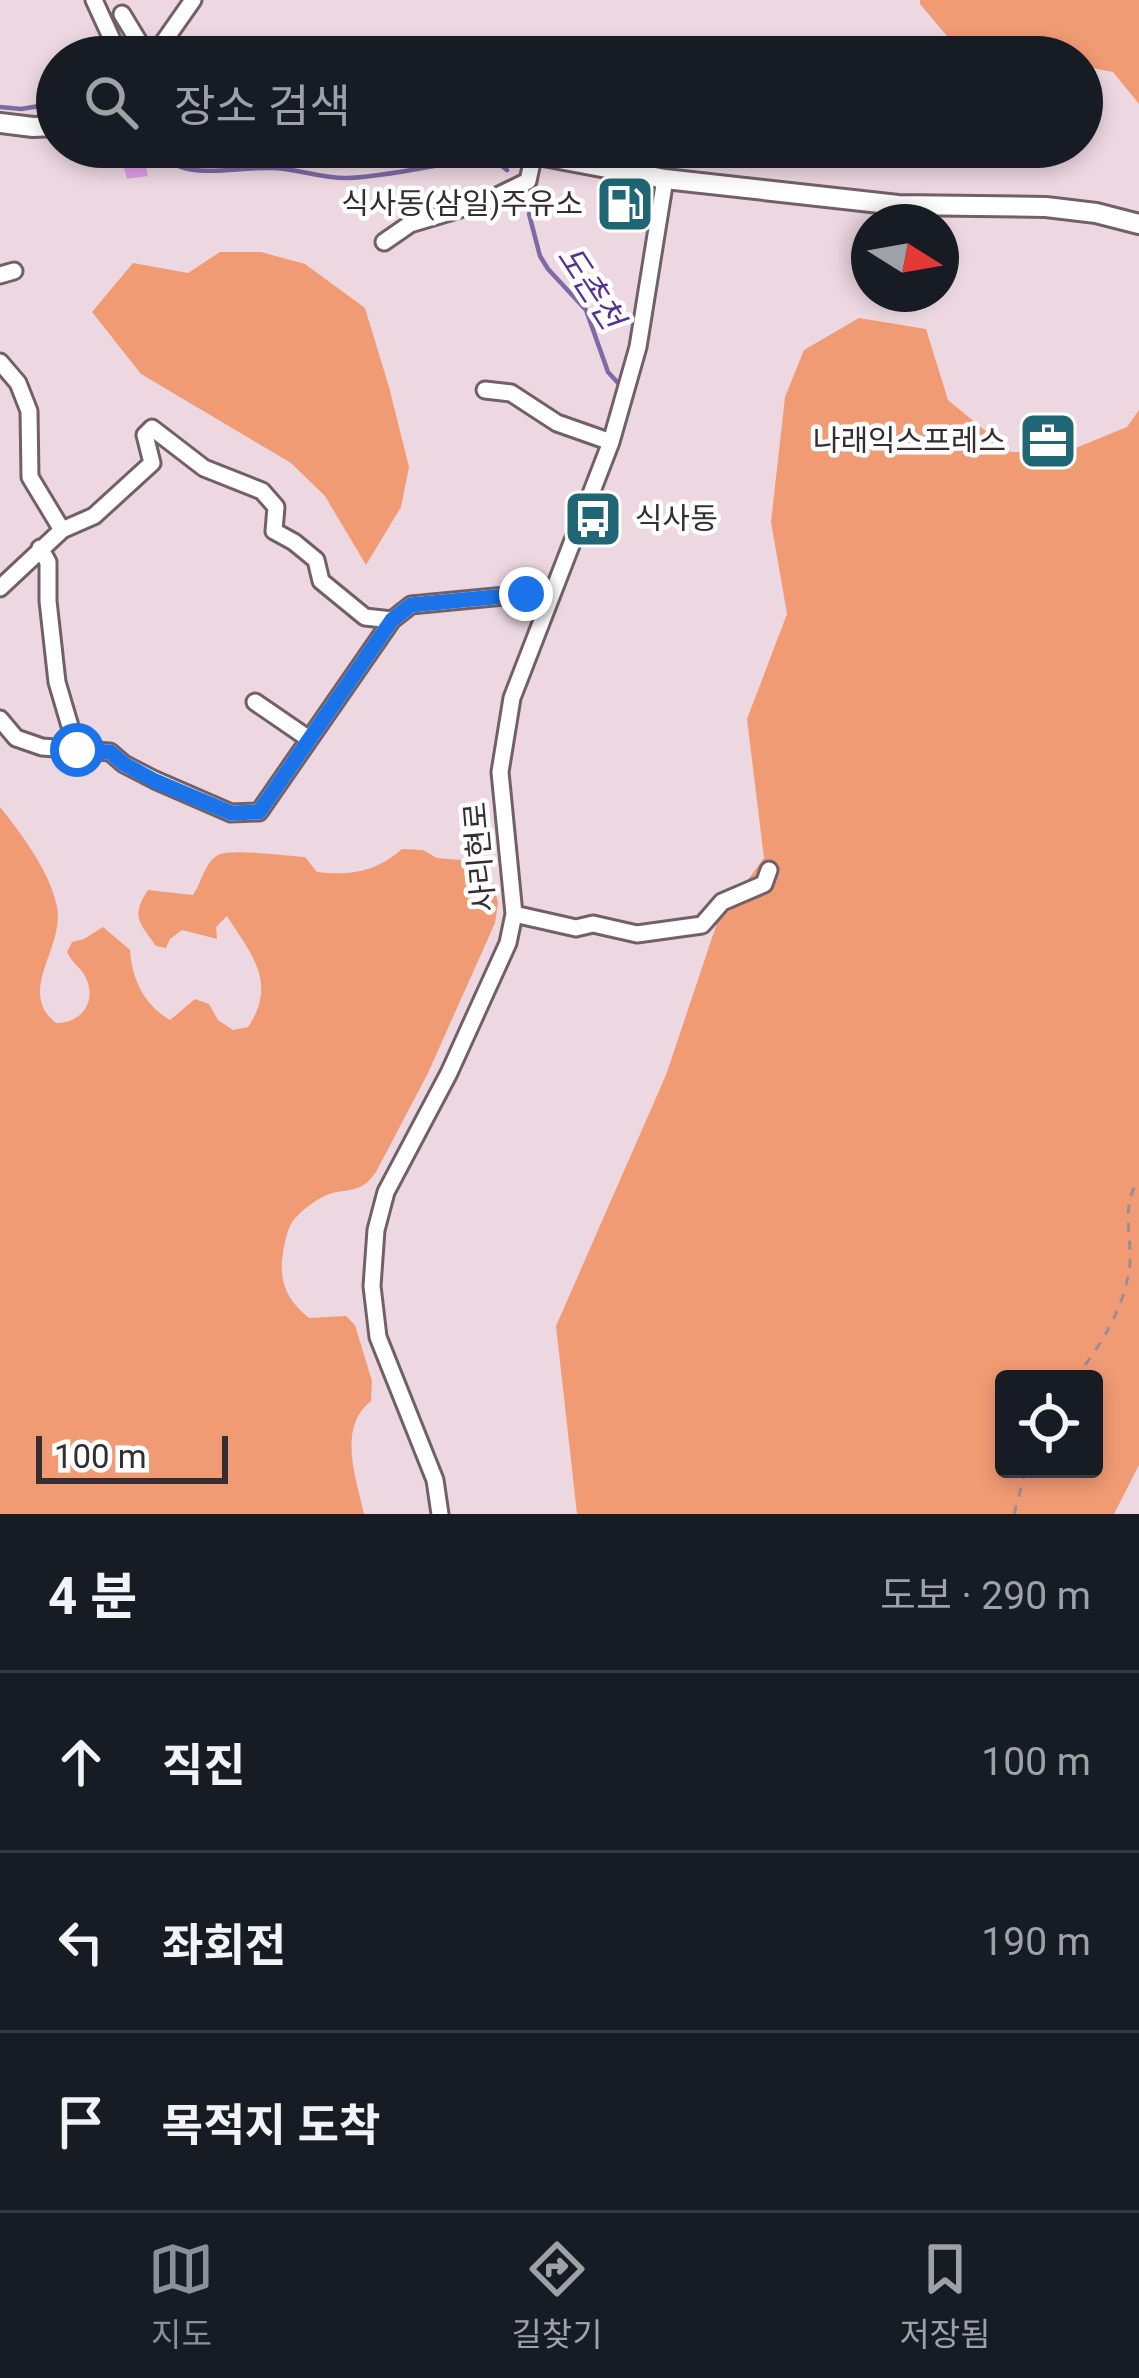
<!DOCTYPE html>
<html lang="ko">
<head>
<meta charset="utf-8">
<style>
	:root { --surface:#171b24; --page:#242831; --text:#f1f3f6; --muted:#9ea1a6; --line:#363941; --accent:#8c9099 }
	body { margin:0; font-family:Roboto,"Noto Sans KR",sans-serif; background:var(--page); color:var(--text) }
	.controls { position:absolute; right:36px; bottom:36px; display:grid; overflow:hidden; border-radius:12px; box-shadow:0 6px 18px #0003 }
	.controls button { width:108px; height:108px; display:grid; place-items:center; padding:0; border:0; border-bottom:3px solid var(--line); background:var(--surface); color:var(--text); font:60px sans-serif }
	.compass { position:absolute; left:851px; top:204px; width:108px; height:108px; border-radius:50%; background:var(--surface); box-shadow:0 6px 18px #0003; rotate:101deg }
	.scale { position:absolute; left:36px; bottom:30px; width:192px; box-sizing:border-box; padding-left:12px; border:6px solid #352d31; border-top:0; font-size:33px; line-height:42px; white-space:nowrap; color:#352d31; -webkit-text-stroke:9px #fff; paint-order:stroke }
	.stop { position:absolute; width:36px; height:36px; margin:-27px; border:9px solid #1a73e8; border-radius:50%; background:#fff }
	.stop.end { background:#1a73e8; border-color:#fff; box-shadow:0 3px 12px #0008 }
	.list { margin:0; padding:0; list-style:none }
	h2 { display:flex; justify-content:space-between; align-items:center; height:156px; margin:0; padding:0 48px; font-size:51px }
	h2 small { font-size:39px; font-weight:400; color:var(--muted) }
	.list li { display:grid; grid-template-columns:78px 1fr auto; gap:36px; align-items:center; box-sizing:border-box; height:180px; padding:0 48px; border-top:3px solid var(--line) }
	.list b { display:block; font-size:45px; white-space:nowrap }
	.list em { font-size:39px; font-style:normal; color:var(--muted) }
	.icon { flex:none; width:66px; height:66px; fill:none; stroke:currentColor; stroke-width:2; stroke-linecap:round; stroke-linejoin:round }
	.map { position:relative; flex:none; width:1139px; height:1514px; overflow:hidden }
	.search { position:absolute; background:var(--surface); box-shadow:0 6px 18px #0003; left:36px; right:36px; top:36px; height:132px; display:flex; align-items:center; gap:30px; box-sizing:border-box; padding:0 42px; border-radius:66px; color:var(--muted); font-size:45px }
	.sheet { height:696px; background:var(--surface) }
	nav { display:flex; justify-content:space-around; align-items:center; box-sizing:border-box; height:168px; border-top:3px solid var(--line); background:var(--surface); font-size:33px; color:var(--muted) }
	nav a { display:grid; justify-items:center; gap:6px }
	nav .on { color:var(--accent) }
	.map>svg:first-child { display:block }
	.green { fill:#f19b74; fill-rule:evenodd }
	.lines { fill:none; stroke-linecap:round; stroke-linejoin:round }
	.stream { stroke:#7d6aa7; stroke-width:4.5 }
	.building { fill:#e19fe9 }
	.minor-casing { stroke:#726068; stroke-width:21 }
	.tertiary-casing { stroke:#726068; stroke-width:24 }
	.path { stroke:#9c8d94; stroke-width:3; stroke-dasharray:9 9; stroke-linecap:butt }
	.minor { stroke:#fff; stroke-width:15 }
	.tertiary { stroke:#fff; stroke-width:18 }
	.route { stroke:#1a73e8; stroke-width:15 }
	.labels { text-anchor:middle; stroke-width:9; stroke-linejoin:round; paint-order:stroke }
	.poi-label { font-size:30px; fill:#352d31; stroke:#fff; text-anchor:end }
	.street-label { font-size:30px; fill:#352d31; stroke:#fff }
	.water-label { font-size:33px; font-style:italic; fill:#573295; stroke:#fff }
</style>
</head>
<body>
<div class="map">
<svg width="1139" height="1514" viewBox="0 0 1139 1514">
	<rect width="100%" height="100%" fill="#edd8e1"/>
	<!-- green -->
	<path class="green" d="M920,0H1139V104L1113,72L1082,66V57H1035L952,42L920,4Z
		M220,252H261L305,264L365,308L389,387L409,467L401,507L366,565L325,496L291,463L141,374L92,312L133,263L188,273Z
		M859,318L926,329L948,400L1011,452H1066L1127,427L1139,410V1465L1114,1514H577L556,1326L666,1075L718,920L764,858L747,719L787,614L771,522L785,397L804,350ZM1004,1379H1094V1469H1004Z
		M0,807C22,835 50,871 57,907C65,948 16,991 56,1023C82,1023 98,1001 85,976C79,966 72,963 67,952L72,942L84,939L103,927L130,950C132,979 144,1005 170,1020L195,999L209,1004L218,1020L233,1030L248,1027C278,983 251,954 227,916L216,927L217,939L182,930L170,939L166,948L156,946C140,923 130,917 148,890L193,895C201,884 205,862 218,855C230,848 289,856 305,857L317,872C350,876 376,872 402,849L423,850L437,858L473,861L486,871L494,886L498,903L495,923L428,1073L376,1172C364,1189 357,1189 337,1192C322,1194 299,1211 291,1224C286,1233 283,1250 282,1261C280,1286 290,1303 309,1318L346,1316L355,1325L372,1381L371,1401C337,1428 356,1477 364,1514H0Z"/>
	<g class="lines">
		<!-- stream -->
		<path class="stream" d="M0,107L21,109L57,103
			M150,147C186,185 227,166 274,168C299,169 323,179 348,178C392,176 435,164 478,159L497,162L507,170
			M529,214L540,256L548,269L586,310L608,372L619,384"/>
	</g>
	<!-- building -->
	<path class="building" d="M144,157L148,176L127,179L122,161Z"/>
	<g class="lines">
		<defs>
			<path id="minor" d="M94,0L120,57
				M122,14L148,57
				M153,57L193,0
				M384,242L410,224L487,201L528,181L534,153
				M0,275L14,271
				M0,362L18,383L29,411L30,477L62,530L0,588
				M485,390L511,393L557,423L611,442
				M62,530L94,516L152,463L145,435L152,428L204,468L262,491L276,507L274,531L294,542L316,560L321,581L365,617L392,620
				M40,548L48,562V601L57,682L77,750
				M255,702L309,739
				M0,719L16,738L42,747L110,752L124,764L155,780L231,813L259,812L392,620L411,605L525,594L548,603
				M514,914L576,928L593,924L637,934L702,925L722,902L764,884L769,870
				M440,1514L435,1480L378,1337L372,1286L376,1230L386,1192L449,1073L508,943L514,914L500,772L512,698L611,442L638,347L665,179"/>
			<path id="tertiary" d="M0,123L33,127L57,126
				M496,147L665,179L898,205L1046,207L1096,213L1139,224"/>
		</defs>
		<!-- minor casing -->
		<use href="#minor" class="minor-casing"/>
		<!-- tertiary casing -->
		<use href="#tertiary" class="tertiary-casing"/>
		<!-- path -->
		<path class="path" d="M1074,1379C1100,1347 1122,1312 1129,1271C1134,1240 1119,1206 1139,1180
			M1014,1514L1026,1469"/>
		<!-- minor -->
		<use href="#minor" class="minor"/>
		<!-- tertiary -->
		<use href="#tertiary" class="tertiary"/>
	</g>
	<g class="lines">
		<!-- route -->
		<path class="route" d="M77,750L110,752L124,764L155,781L231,813L259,812L392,620L411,605L526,594"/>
	</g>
	<!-- icons -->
	<defs>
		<symbol id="fuel-square" viewBox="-11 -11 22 22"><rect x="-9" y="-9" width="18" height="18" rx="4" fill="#1f6775" stroke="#fff"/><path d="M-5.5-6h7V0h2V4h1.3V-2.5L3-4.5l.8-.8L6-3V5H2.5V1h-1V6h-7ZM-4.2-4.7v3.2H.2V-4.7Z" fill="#fff"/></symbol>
		<symbol id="office-square" viewBox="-11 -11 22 22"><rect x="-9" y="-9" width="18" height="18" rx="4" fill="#1f6775" stroke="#fff"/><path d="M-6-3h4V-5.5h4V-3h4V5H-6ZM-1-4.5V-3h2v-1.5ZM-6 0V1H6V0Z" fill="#fff"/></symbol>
		<symbol id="bus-square" viewBox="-11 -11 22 22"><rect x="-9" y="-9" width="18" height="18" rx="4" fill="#1f6775" stroke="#fff"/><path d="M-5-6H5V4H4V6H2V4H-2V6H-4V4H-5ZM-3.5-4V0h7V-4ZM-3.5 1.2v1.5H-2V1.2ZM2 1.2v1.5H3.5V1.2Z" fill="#fff"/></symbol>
	</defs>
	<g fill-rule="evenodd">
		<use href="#fuel-square" x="592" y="171" width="66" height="66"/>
		<use href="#office-square" x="1015" y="408" width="66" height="66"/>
		<use href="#bus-square" x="560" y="486" width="66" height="66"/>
	</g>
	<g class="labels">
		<!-- poi labels -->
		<g class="poi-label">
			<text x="583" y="214">식사동(삼일)주유소</text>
			<text x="1006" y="451">나래익스프레스</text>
			<text x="635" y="529" text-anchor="start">식사동</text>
		</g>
		<!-- street labels -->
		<g class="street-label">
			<text transform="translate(480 857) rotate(-95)" y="10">사리현로</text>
		</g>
		<!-- water labels -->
		<g class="water-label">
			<text transform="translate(591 287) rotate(57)" y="12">도촌천</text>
		</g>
	</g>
</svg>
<div class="controls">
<button><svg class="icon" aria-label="locate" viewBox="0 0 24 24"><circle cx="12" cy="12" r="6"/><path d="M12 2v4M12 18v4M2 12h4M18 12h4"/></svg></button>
</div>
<svg class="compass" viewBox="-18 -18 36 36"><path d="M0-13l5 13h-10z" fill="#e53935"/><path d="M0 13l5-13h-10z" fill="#9ea1a6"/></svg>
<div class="scale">100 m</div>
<div class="stop" style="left:77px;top:750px"></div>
<div class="stop end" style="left:526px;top:594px"></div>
<div class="search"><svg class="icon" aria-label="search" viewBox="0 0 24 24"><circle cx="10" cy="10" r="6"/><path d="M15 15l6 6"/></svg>장소 검색</div>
</div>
<section class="sheet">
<h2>4 분<small>도보 · 290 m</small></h2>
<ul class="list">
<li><svg class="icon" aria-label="ahead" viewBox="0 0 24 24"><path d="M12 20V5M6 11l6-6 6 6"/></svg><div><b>직진</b></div><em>100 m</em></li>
<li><svg class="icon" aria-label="left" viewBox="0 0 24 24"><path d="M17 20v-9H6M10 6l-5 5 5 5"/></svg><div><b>좌회전</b></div><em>190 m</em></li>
<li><svg class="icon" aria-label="arrive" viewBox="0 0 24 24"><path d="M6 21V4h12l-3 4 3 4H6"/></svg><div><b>목적지 도착</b></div></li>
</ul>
</section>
<nav>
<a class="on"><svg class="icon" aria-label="map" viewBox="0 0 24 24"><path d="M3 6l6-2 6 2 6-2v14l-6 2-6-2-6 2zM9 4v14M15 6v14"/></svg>지도</a>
<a><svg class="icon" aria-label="directions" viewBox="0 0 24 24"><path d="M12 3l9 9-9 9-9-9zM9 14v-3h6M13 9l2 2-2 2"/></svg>길찾기</a>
<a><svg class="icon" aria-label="saved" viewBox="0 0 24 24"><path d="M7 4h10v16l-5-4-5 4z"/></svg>저장됨</a>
</nav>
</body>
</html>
